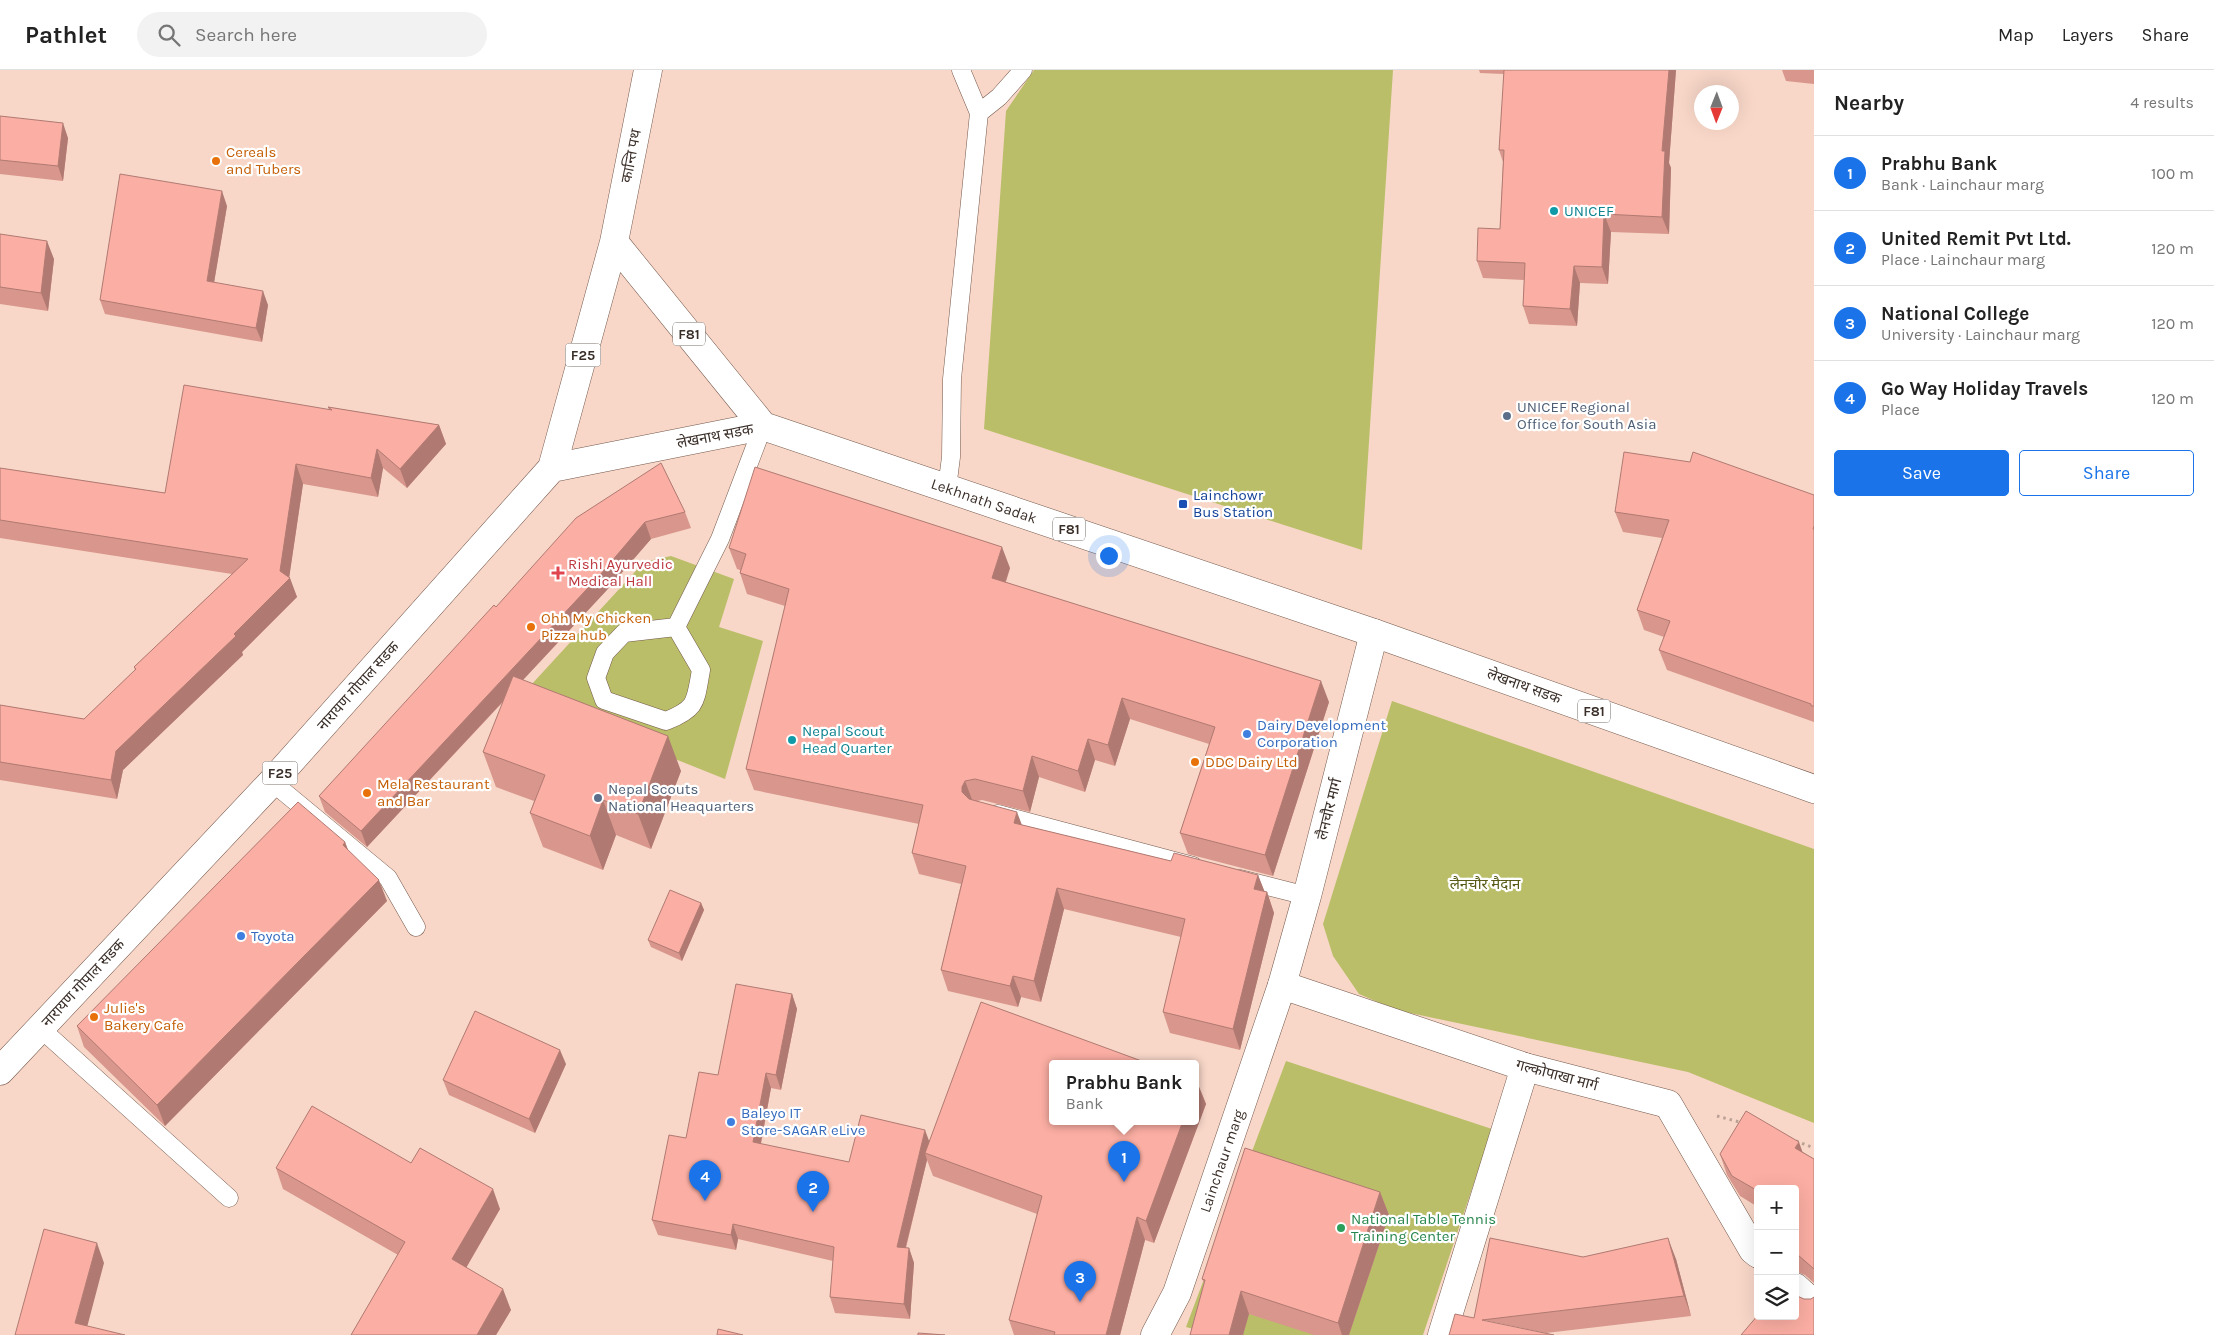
<!DOCTYPE html>
<html lang="en">
<head>
<meta charset="utf-8">
<style>
	:root { --surface:#fff; --page:#f2f2f2; --text:#222; --muted:#767676; --line:#e0e0e0; --accent:#1a73e8 }
	body { margin:0; font-family:Karla,"Noto Sans Devanagari",sans-serif; background:var(--page); color:var(--text) }
	.controls { position:absolute; right:15px; bottom:15px; display:grid; overflow:hidden; border-radius:5px; box-shadow:0 5px 20px #0002 }
	.controls button { width:45px; height:45px; display:grid; place-items:center; padding:0; border:0; border-bottom:1px solid var(--line); background:var(--surface); color:var(--text); font:25px sans-serif }
	.compass { position:absolute; left:1694px; top:15px; width:45px; height:45px; border-radius:50%; background:var(--surface); box-shadow:0 5px 20px #0002; rotate:181deg }
	.you { position:absolute; left:1108px; top:485px; width:18px; height:18px; margin:-12px; border:4px solid #fff; border-radius:50%; background:#1a73e8; box-shadow:0 0 0 8px #1a73e833 }
	.badge { display:grid; place-items:center; width:32px; height:32px; border-radius:50%; background:var(--accent); color:#fff; font-size:16px; font-weight:700 }
	.pin { position:absolute; translate:-50% -41px; filter:drop-shadow(0 1px 2px #0008) }
	.pin::after { content:''; position:absolute; top:26px; width:18px; height:15px; background:inherit; clip-path:polygon(0 0,100% 0,50% 100%) }
	.popup { position:absolute; left:1049px; top:990px; width:150px; height:65px; box-sizing:border-box; display:grid; place-content:center; border-radius:5px; background:var(--surface); filter:drop-shadow(0 1px 4px #0005); font-size:16px; white-space:nowrap; color:var(--muted) }
	.popup b { font-size:19px; color:var(--text) }
	.popup::after { content:''; position:absolute; left:50%; top:100%; margin-left:-10px; border:10px solid transparent; border-top-color:var(--surface) }
	.list { margin:0; padding:0; list-style:none }
	h2 { display:flex; justify-content:space-between; align-items:center; height:65px; margin:0; padding:0 20px; font-size:21px }
	h2 small { font-size:16px; font-weight:400; color:var(--muted) }
	.list li { display:grid; grid-template-columns:32px 1fr auto; gap:15px; align-items:center; box-sizing:border-box; height:75px; padding:0 20px; border-top:1px solid var(--line) }
	.list b { display:block; font-size:19px; white-space:nowrap }
	.list p { margin:0; font-size:16px; white-space:nowrap; color:var(--muted) }
	.list em { font-size:16px; font-style:normal; color:var(--muted) }
	.actions { display:flex; gap:10px; padding:15px 20px }
	.actions a { flex:1; padding:11px 0; border:1px solid var(--accent); border-radius:5px; text-align:center; font-size:18px; color:var(--accent) }
	.actions .main { background:var(--accent); color:#fff }
	.icon { flex:none; width:28px; height:28px; fill:none; stroke:currentColor; stroke-width:2; stroke-linecap:round; stroke-linejoin:round }
	.map { position:relative; flex:none; width:1814px; height:1265px; overflow:hidden }
	header { display:flex; align-items:center; gap:30px; box-sizing:border-box; height:70px; padding:0 25px; background:var(--surface); border-bottom:1px solid var(--line) }
	header strong { font-size:24px }
	nav { display:flex; gap:28px; margin-inline-start:auto; font-size:18px }
	.search { width:350px; height:45px; background:var(--page); display:flex; align-items:center; gap:12px; box-sizing:border-box; padding:0 18px; border-radius:28px; color:var(--muted); font-size:19px }
	main { display:flex }
	aside { flex:1; background:var(--surface) }
	.map>svg:first-child { display:block }
	.green { fill:#babe68 }
	.lines { fill:none; stroke-linecap:round; stroke-linejoin:round }
	.service-casing { stroke:#74584b; stroke-width:19 }
	.minor-casing { stroke:#74584b; stroke-width:29 }
	.tertiary-casing { stroke:#74584b; stroke-width:29 }
	.secondary-casing { stroke:#74584b; stroke-width:29 }
	.primary-casing { stroke:#74584b; stroke-width:29 }
	.path { stroke:#bba194; stroke-width:3; stroke-dasharray:2.5 4; stroke-linecap:butt }
	.service { stroke:#fff; stroke-width:18 }
	.minor { stroke:#fff; stroke-width:28 }
	.tertiary { stroke:#fff; stroke-width:28 }
	.secondary { stroke:#fff; stroke-width:28 }
	.primary { stroke:#fff; stroke-width:28 }
	.wall { fill:#d8968c }
	.shaded-wall { fill:#b07a72 }
	.building { fill:#fbaea3; stroke:#b07a72 }
	.food-dot { fill:#e8710a; stroke:#fff; stroke-width:2 }
	.culture-dot { fill:#0f9aa8; stroke:#fff; stroke-width:2 }
	.service-dot { fill:#5c6f8a; stroke:#fff; stroke-width:2 }
	.transit-dot { fill:#1a4fb4; stroke:#fff; stroke-width:2 }
	.health-dot { fill:#e0444e; stroke:#fff; stroke-width:2 }
	.shop-dot { fill:#3f7fe0; stroke:#fff; stroke-width:2 }
	.leisure-dot { fill:#2e9e5b; stroke:#fff; stroke-width:2 }
	.labels { text-anchor:middle; stroke-width:4.5; stroke-linejoin:round; paint-order:stroke }
	.shield { fill:#fff; stroke:#756d68; stroke-width:1 }
	.shield-label { font-size:14px; font-weight:bold; fill:#3a2e28 }
	.food-label { font-size:15px; fill:#c56008; stroke:#fff; text-anchor:start }
	.street-label { font-size:15px; fill:#3a2e28; stroke:#fff }
	.culture-label { font-size:15px; fill:#0d838f; stroke:#fff; text-anchor:start }
	.service-label { font-size:15px; fill:#4e5e75; stroke:#fff; text-anchor:start }
	.transit-label { font-size:15px; fill:#164399; stroke:#fff; text-anchor:start }
	.health-label { font-size:15px; fill:#be3a42; stroke:#fff; text-anchor:start }
	.shop-label { font-size:15px; fill:#366cbe; stroke:#fff; text-anchor:start }
	.park-label { font-size:15px; fill:#585a16; stroke:#fff }
	.leisure-label { font-size:15px; fill:#27864d; stroke:#fff; text-anchor:start }
</style>
</head>
<body>
<header>
<strong>Pathlet</strong>
<div class="search"><svg class="icon" aria-label="search" viewBox="0 0 24 24"><circle cx="10" cy="10" r="6"/><path d="M15 15l6 6"/></svg>Search here</div>
<nav><a>Map</a><a>Layers</a><a>Share</a></nav>
</header>
<main>
<div class="map">
<svg width="1814" height="1265" viewBox="0 0 1814 1265">
	<rect width="100%" height="100%" fill="#f8d7c8"/>
	<!-- green -->
	<path class="green" d="M1034,0H1393L1362,480L984,359L1006,41Z
		M671,486L734,509L719,557L763,571L725,709L520,627L644,492Z
		M1392,631L1814,779V1053L1688,1002L1396,940L1359,924L1333,886L1323,854Z
		M1286,991L1492,1059L1423,1265H1216L1186,1257Z"/>
	<g class="lines">
		<defs>
			<path id="service" d="M979,43L999,27L1023,0
				M947,418L951,387L952,309L979,43L961,0
				M676,557L624,563L605,583L596,608L604,630L666,651C698,638 695,632 701,600L676,557L720,469L763,356
				M272,712L388,808L416,857
				M998,744L1193,796
				M1240,809L1307,826
				M40,958L229,1128"/>
			<path id="minor" d="M1442,1265L1525,997"/>
			<path id="tertiary" d="M1155,1265L1177,1223L1282,915"/>
			<path id="secondary" d="M1374,563L1307,826L1282,915L1525,997L1668,1034L1753,1180L1758,1184
				M1795,1217L1814,1234"/>
			<path id="primary" d="M614,172L763,356
				M552,398L763,356L1374,563L1814,719
				M0,1001L272,712L552,398L614,172L648,0"/>
		</defs>
		<!-- service casing -->
		<use href="#service" class="service-casing"/>
		<!-- minor casing -->
		<use href="#minor" class="minor-casing"/>
		<!-- tertiary casing -->
		<use href="#tertiary" class="tertiary-casing"/>
		<!-- secondary casing -->
		<use href="#secondary" class="secondary-casing"/>
		<!-- primary casing -->
		<use href="#primary" class="primary-casing"/>
		<!-- path -->
		<path class="path" d="M1717,1046L1743,1053
			M1796,1071L1814,1078"/>
		<!-- service -->
		<use href="#service" class="service"/>
		<!-- minor -->
		<use href="#minor" class="minor"/>
		<!-- tertiary -->
		<use href="#tertiary" class="tertiary"/>
		<!-- secondary -->
		<use href="#secondary" class="secondary"/>
		<!-- primary -->
		<use href="#primary" class="primary"/>
	</g>
	<!-- wall -->
	<path class="wall" d="M1479,0H1676L1669,93L1671,98L1669,164L1611,162L1608,214L1580,213L1577,256L1529,254L1523,236L1524,210L1483,208L1477,191L1500,159L1503,92L1499,80L1504,4L1480,3Z
		M1782,0H1814V14L1786,11Z
		M0,46L68,68L63,111L0,104Z
		M227,136L214,212L268,235L262,272L105,244L100,230Z
		M0,164L54,189L48,241L0,234Z
		M328,337L439,355L446,374L407,418L383,398L378,427L303,414L289,507L297,527L242,582L243,585L123,700L117,729L0,710V635L84,649L135,600L134,597L232,504L0,468V398L165,423L329,340Z
		M661,393L685,442L691,458L651,469L606,521L523,610L681,701L651,779L616,765L603,800L543,777L530,743L534,731L496,717L483,682L503,632L367,777L325,742L319,726L496,537Z
		M1814,425V652L1667,600L1659,580L1664,567L1644,560L1637,540L1662,468L1623,462L1615,442Z
		M729,478L1010,498L1006,512L1329,632L1273,806L1188,784L1180,763L1209,674L1130,649L1115,696L1095,690L1085,722L1039,707L1030,742L982,730L977,731L1022,755L1171,791L1258,805L1264,821L1267,822L1274,843L1240,980L1170,963L1163,942L1181,867L1064,839L1041,932L1021,927L1018,937L948,921L941,900L961,814L919,804L912,783L919,754L754,720L746,699L785,536L747,524L740,503V500L737,499Z
		M345,772L348,780L387,831L165,1056L84,977L77,956Z
		M701,833L704,840L682,891L651,877L648,870Z
		M792,924L797,939L781,1020L771,1018L761,1074L849,1092L929,1071L1197,1012L1206,1034L1154,1173L1145,1170L1120,1265H1014L1009,1250L1037,1144L933,1106L927,1090L906,1178H909L914,1193L910,1249L835,1243L830,1227L833,1191L738,1169L736,1180L658,1165L652,1150L686,1068L718,1005Z
		M566,994L535,1063L449,1025L443,1010Z
		M1803,1082L1814,1089V1213L1805,1205L1795,1201V1119H1758V1137L1740,1126L1727,1105L1720,1084Z
		M411,1093L500,1139L466,1198L511,1240L496,1265H351L398,1185L283,1119L276,1098Z
		M1380,1122L1389,1145L1349,1265H1314L1249,1244L1243,1265H1190L1204,1213L1202,1209Z
		M1583,1187L1676,1189L1691,1246L1546,1263L1474,1248Z"/>
	<!-- shaded-wall -->
	<path class="shaded-wall" d="M1669,0H1676L1669,93L1671,98L1669,164L1662,147V81Z
		M63,53L68,68L63,111L58,96Z
		M222,121L227,136L212,225L207,211Z
		M1604,144L1611,162L1608,214L1602,197Z
		M47,171L54,189L48,241L41,223Z
		M1574,196L1580,213L1577,256L1570,239Z
		M263,221L268,235L262,272L256,258Z
		M439,355L446,374L407,418L400,399Z
		M377,379L383,398L378,427L371,408Z
		M296,394L303,414L289,509L290,508L297,527L242,582L243,585L123,700L117,729L111,710L116,681L234,564L280,501Z
		M645,452L651,469L606,521L367,777L361,761Z
		M1002,477L1010,498L1000,528L992,508Z
		M1321,611L1329,632L1273,806L1265,785Z
		M1122,628L1130,649L1115,696L1108,675Z
		M668,666L681,701L651,779L638,744Z
		M1088,669L1095,690L1085,722L1078,701Z
		M1032,686L1039,707L1030,742L1023,721Z
		M965,711L973,732L962,722V717Z
		M603,730L616,765L603,800L590,766Z
		M1017,742L1025,763L1014,753Z
		M345,772L353,793L343,775Z
		M1258,805L1266,825L1267,822L1274,843L1240,980L1233,959L1254,819Z
		M379,810L387,831L165,1056L157,1035Z
		M1057,818L1064,839L1041,932L1034,911Z
		M701,833L704,840L682,891L679,883Z
		M1013,906L1021,927L1018,937L1010,916Z
		M792,924L797,939L781,1020L776,1005Z
		M560,980L566,994L535,1063L529,1049Z
		M766,1003L771,1018L758,1088L753,1072Z
		M1197,1012L1206,1034L1154,1173L1146,1151L1183,1051H1195V1017Z
		M925,1060L931,1076L925,1083L927,1090L902,1192L897,1177Z
		M1799,1072L1806,1092L1795,1078Z
		M493,1119L500,1139L459,1210L452,1189Z
		M1380,1122L1389,1145L1349,1265H1342L1338,1253Z
		M1137,1147L1145,1170L1120,1265H1106Z
		M733,1154L738,1169L736,1180L731,1165Z
		M1668,1168L1676,1189L1691,1246L1684,1226Z
		M97,1173L104,1193L85,1265L75,1253Z
		M909,1178L914,1193L910,1249L904,1234Z
		M503,1219L511,1240L496,1265H477Z
		M1241,1221L1249,1244L1243,1265H1229Z"/>
	<!-- building -->
	<path class="building" d="M1504,0H1669L1662,81H1665L1662,147L1604,144L1602,197L1574,196L1570,239L1523,236L1525,193L1477,191L1478,158L1500,159L1504,80H1499Z
		M0,46L63,53L58,96L0,90Z
		M120,104L222,121L207,211L263,221L256,258L100,230Z
		M0,164L47,171L41,223L0,217Z
		M184,315L332,340L328,337L439,355L400,399L377,379L371,408L296,394L280,501L290,508L234,564L236,566L116,681L111,710L0,692V635L84,649L136,599L134,597L248,489L0,450V398L165,423Z
		M1624,382L1690,392L1693,382L1814,425V456L1813,459H1814V636H1811V634L1659,580L1670,551L1637,540L1669,450L1615,442Z
		M661,393L685,442L645,452L600,505L361,761L319,726L494,535L496,537L576,448Z
		M755,397L1002,477L992,508L1321,611L1265,785L1180,763L1215,657L1122,628L1108,675L1088,669L1078,701L1032,686L1023,721L975,709L965,711L962,717V722L969,729L1017,742L1014,753L1171,791L1174,783L1258,805L1254,819L1267,822L1233,959L1163,942L1185,849L1057,818L1034,911L1013,906L1010,916L941,900L966,796L912,783L923,735L746,699L789,519L740,503L746,484L729,478Z
		M513,606L668,666L638,744L603,730L590,766L530,743L545,705L483,682Z
		M298,732L345,772L343,775L379,810L157,1035L77,956Z
		M670,820L701,833L679,883L648,870Z
		M736,914L792,924L776,1005L766,1003L753,1072L849,1092L861,1045L925,1060L897,1177L909,1178L904,1234L830,1227L834,1177L733,1154L731,1165L652,1150L669,1065L686,1068L699,1002L718,1005Z
		M981,932L1147,993H1053V1051H1183L1146,1151L1137,1147L1106,1265H1054L1055,1262L1009,1250L1042,1126L925,1083Z
		M475,941L560,980L529,1049L443,1010Z
		M312,1036L411,1093L420,1078L493,1119L452,1189L503,1219L477,1265H351L405,1172L276,1098Z
		M1746,1041L1799,1072L1795,1078L1814,1089V1199L1798,1185L1795,1184V1119H1758V1121L1732,1106L1720,1084Z
		M1245,1078L1380,1122L1338,1253L1241,1221L1229,1265H1190L1205,1210L1202,1209Z
		M44,1159L97,1173L75,1253L125,1265H15Z
		M1490,1168L1583,1187L1668,1168L1684,1226L1482,1250L1554,1265H1449L1455,1244L1474,1248Z
		M1795,1225L1804,1229H1811L1814,1227V1265H1741L1758,1245V1246H1795Z
		M718,1259L743,1265H717Z
		M918,1263L945,1265H918Z"/>
	<!-- markers -->
	<g class="food-dot">
		<circle cx="216" cy="91" r="5"/>
		<circle cx="531" cy="557" r="5"/>
		<circle cx="1195" cy="692" r="5"/>
		<circle cx="367" cy="723" r="5"/>
		<circle cx="94" cy="947" r="5"/>
	</g>
	<g class="culture-dot">
		<circle cx="1554" cy="141" r="5"/>
		<circle cx="792" cy="670" r="5"/>
	</g>
	<g class="service-dot">
		<circle cx="1507" cy="346" r="5"/>
		<circle cx="598" cy="728" r="5"/>
	</g>
	<rect class="transit-dot" x="1178" y="429" width="10" height="10" rx="2.5"/>
	<path class="health-dot" d="M555.5 495.5h5v5h5v5h-5v5h-5v-5h-5v-5h5z"/>
	<g class="shop-dot">
		<circle cx="1247" cy="664" r="5"/>
		<circle cx="241" cy="866" r="5"/>
		<circle cx="731" cy="1052" r="5"/>
	</g>
	<circle class="leisure-dot" cx="1341" cy="1158" r="5"/>
	<g class="labels">
		<!-- shield labels -->
		<g class="shield">
			<rect x="673" y="252.5" width="32" height="23" rx="4"/>
			<rect x="565.5" y="273.5" width="35" height="23" rx="4"/>
			<rect x="1053" y="447.5" width="32" height="23" rx="4"/>
			<rect x="1578" y="629.5" width="32" height="23" rx="4"/>
			<rect x="262.5" y="691.5" width="35" height="23" rx="4"/>
		</g>
		<g class="shield-label">
			<text x="689" y="269">F81</text>
			<text x="583" y="290">F25</text>
			<text x="1069" y="464">F81</text>
			<text x="1594" y="646">F81</text>
			<text x="280" y="708">F25</text>
		</g>
		<!-- food labels -->
		<g class="food-label">
			<text x="226" y="87">Cereals<tspan x="226" dy="17">and Tubers</tspan></text>
			<text x="541" y="553">Ohh My Chicken<tspan x="541" dy="17">Pizza hub</tspan></text>
			<text x="1205" y="697">DDC Dairy Ltd</text>
			<text x="377" y="719">Mela Restaurant<tspan x="377" dy="17">and Bar</tspan></text>
			<text x="104" y="943">Julie's<tspan x="104" dy="17">Bakery Cafe</tspan></text>
		</g>
		<!-- street labels -->
		<g class="street-label">
			<text transform="translate(631 86) rotate(-79)" y="5">कान्ति पथ</text>
			<text transform="translate(715 366) rotate(-11)" y="5">लेखनाथ सडक</text>
			<text transform="translate(984 431) rotate(19)" y="5">Lekhnath Sadak</text>
			<text transform="translate(358 616) rotate(-48)" y="5">नारायण गोपाल सडक</text>
			<text transform="translate(1524 616) rotate(20)" y="5">लेखनाथ सडक</text>
			<text transform="translate(1329 739) rotate(-76)" y="5">लैनचौर मार्ग</text>
			<text transform="translate(83 913) rotate(-47)" y="5">नारायण गोपाल सडक</text>
			<text transform="translate(1557 1005) rotate(15)" y="5">गल्कोपाखा मार्ग</text>
			<text transform="translate(1222 1091) rotate(-71)" y="5">Lainchaur marg</text>
		</g>
		<!-- culture labels -->
		<g class="culture-label">
			<text x="1564" y="146">UNICEF</text>
			<text x="802" y="666">Nepal Scout<tspan x="802" dy="17">Head Quarter</tspan></text>
		</g>
		<!-- service labels -->
		<g class="service-label">
			<text x="1517" y="342">UNICEF Regional<tspan x="1517" dy="17">Office for South Asia</tspan></text>
			<text x="608" y="724">Nepal Scouts<tspan x="608" dy="17">National Heaquarters</tspan></text>
		</g>
		<!-- transit labels -->
		<g class="transit-label">
			<text x="1193" y="430">Lainchowr<tspan x="1193" dy="17">Bus Station</tspan></text>
		</g>
		<!-- health labels -->
		<g class="health-label">
			<text x="568" y="499">Rishi Ayurvedic<tspan x="568" dy="17">Medical Hall</tspan></text>
		</g>
		<!-- shop labels -->
		<g class="shop-label">
			<text x="1257" y="660">Dairy Development<tspan x="1257" dy="17">Corporation</tspan></text>
			<text x="251" y="871">Toyota</text>
			<text x="741" y="1048">Baleyo IT<tspan x="741" dy="17">Store-SAGAR eLive</tspan></text>
		</g>
		<!-- park labels -->
		<g class="park-label">
			<text x="1485" y="819">लैनचौर मैदान</text>
		</g>
		<!-- leisure labels -->
		<g class="leisure-label">
			<text x="1351" y="1154">National Table Tennis<tspan x="1351" dy="17">Training Center</tspan></text>
		</g>
	</g>
</svg>
<div class="controls">
<button>+</button>
<button>−</button>
<button><svg class="icon" aria-label="layers" viewBox="0 0 24 24"><path d="M12 4l9 5-9 5-9-5zM3 14l9 5 9-5"/></svg></button>
</div>
<svg class="compass" viewBox="-18 -18 36 36"><path d="M0-13l5 13h-10z" fill="#e53935"/><path d="M0 13l5-13h-10z" fill="#767676"/></svg>
<div class="you"></div>
<div class="pin badge" style="left:1124px;top:1112px">1</div>
<div class="popup"><b>Prabhu Bank</b>Bank</div>
<div class="pin badge" style="left:813px;top:1142px">2</div>
<div class="pin badge" style="left:1080px;top:1232px">3</div>
<div class="pin badge" style="left:705px;top:1131px">4</div>
</div>
<aside>
<h2>Nearby<small>4 results</small></h2>
<ul class="list">
<li><span class="badge">1</span><div><b>Prabhu Bank</b><p>Bank · Lainchaur marg</p></div><em>100 m</em></li>
<li><span class="badge">2</span><div><b>United Remit Pvt Ltd.</b><p>Place · Lainchaur marg</p></div><em>120 m</em></li>
<li><span class="badge">3</span><div><b>National College</b><p>University · Lainchaur marg</p></div><em>120 m</em></li>
<li><span class="badge">4</span><div><b>Go Way Holiday Travels</b><p>Place</p></div><em>120 m</em></li>
</ul>
<div class="actions"><a class="main">Save</a><a>Share</a></div>
</aside>
</main>
</body>
</html>
